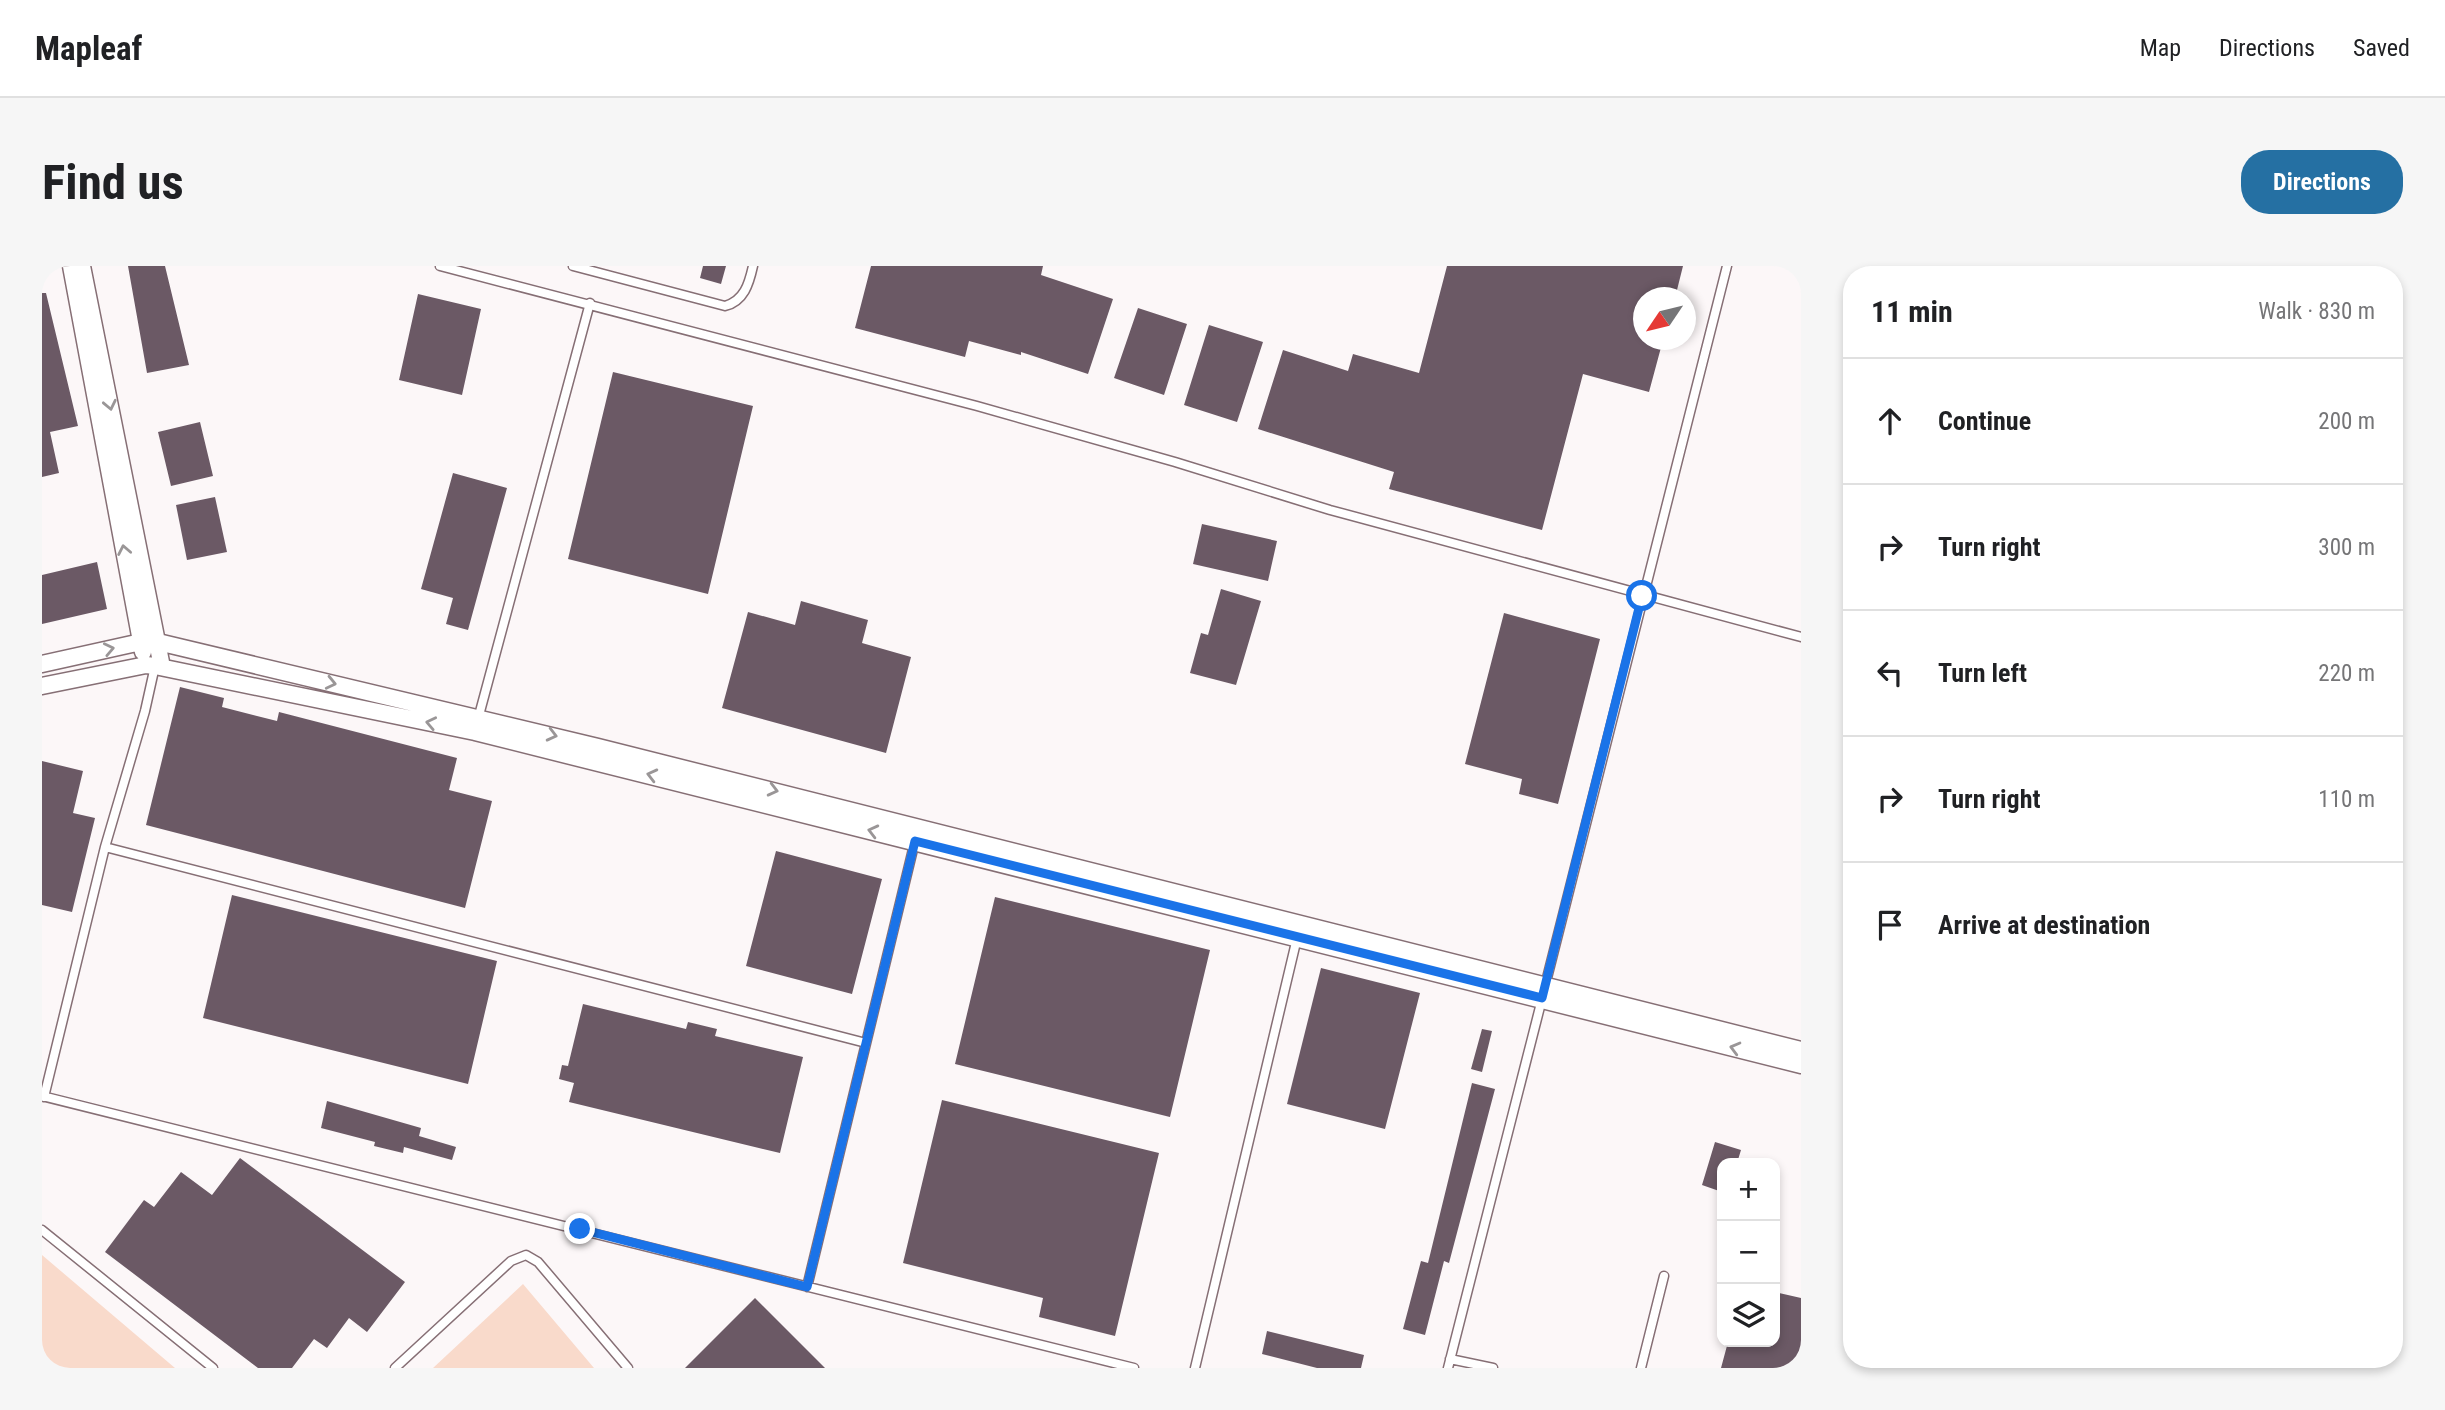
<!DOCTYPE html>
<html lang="en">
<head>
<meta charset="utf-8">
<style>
	:root { --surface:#fff; --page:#f6f6f6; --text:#202124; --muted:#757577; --line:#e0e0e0; --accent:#2570a3 }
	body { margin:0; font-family:"Roboto Condensed",sans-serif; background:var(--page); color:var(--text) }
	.controls { position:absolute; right:21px; bottom:21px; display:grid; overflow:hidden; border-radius:14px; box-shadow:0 4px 10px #0003 }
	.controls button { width:63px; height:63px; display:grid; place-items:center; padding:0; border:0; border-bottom:2px solid var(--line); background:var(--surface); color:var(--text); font:35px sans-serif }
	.compass { position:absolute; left:1591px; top:21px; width:63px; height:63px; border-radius:50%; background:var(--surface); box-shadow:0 4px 10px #0003; rotate:235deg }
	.stop { position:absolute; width:21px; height:21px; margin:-16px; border:5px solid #1a73e8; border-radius:50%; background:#fff }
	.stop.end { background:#1a73e8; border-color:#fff; box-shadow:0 2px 7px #0008 }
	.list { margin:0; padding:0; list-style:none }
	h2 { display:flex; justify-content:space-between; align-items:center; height:91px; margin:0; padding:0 28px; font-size:30px }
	h2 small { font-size:23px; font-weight:400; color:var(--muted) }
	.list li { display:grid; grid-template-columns:46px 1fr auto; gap:21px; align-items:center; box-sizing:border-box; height:126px; padding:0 28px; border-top:2px solid var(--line) }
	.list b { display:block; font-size:26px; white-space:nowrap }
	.list em { font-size:23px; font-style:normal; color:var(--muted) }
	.icon { flex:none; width:38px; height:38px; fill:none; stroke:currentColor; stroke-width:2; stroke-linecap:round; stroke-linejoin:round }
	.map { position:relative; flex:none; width:1759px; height:1102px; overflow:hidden; border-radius:28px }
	header { display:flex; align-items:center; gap:42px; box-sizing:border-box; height:98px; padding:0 35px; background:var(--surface); border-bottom:2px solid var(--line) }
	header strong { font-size:33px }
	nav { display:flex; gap:38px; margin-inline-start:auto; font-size:24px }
	.intro { display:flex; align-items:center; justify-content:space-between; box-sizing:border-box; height:168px; padding:0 42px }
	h1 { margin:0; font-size:49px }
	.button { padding:18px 32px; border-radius:28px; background:var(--accent); color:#fff; font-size:24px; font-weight:700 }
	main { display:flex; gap:42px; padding:0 42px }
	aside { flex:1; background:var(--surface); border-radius:28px; box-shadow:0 4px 10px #0003 }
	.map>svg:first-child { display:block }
	.green { fill:#f9dacb }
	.building { fill:#6b5965 }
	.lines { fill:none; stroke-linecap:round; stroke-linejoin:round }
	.lane-casing { stroke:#866f75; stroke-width:11 }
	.street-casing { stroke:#866f75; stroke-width:19 }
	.lane { stroke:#fff; stroke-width:8 }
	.street { stroke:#fff; stroke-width:16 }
	.oneway { stroke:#9a9697 }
	.route { stroke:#1a73e8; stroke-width:9 }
</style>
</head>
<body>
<header>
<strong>Mapleaf</strong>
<nav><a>Map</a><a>Directions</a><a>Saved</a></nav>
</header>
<div class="intro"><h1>Find us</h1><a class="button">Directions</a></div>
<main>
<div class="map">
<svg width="1759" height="1102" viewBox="0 0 1759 1102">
	<rect width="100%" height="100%" fill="#fcf7f8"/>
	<!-- green -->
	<path class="green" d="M0,989L133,1102H0Z
		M481,1018L552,1102H391Z"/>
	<!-- building -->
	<path class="building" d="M86,0H123L147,99L105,107Z
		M661,0H684L679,18L658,12Z
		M829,0H1001L999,9L1071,33L1046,108L979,86V89L927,75L923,91L813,62Z
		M1405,0H1641L1633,32H1601V74H1621L1607,126L1541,108L1500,264L1347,223L1352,206L1216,163L1241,84L1306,105L1311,88L1377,107Z
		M0,27H4L36,160L8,166L17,207L0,211Z
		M376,28L439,43L420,129L357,114Z
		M1096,42L1145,58L1122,129L1072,112Z
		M1167,59L1221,76L1195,156L1142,139Z
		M571,106L711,140L666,328L526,293Z
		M158,156L171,210L129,220L116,166Z
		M411,207L465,222L426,364L404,358L411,332L379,323Z
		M173,231L185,286L145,294L134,239Z
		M1160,258L1235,275L1226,315L1151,298Z
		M55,296L65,343L0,358V309Z
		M1179,323L1219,335L1194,419L1148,407L1159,367L1166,369Z
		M759,335L826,354L820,377L869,391L844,487L680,442L706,346L753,359Z
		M1462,347L1558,373L1516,538L1477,528L1480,513L1423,498Z
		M138,421L182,432L180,441L235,455L237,446L415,492L407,524L450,535L423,642L104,559Z
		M0,495L41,505L31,547L53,552L30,646L0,639Z
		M734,585L840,613L810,728L704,700Z
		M190,629L455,695L426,818L161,752Z
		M953,631L1168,684L1128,851L913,798Z
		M1279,702L1378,727L1343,863L1245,838Z
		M541,738L644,763L646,756L675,763L673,770L761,791L738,887L527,836L532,817L517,813L520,799L526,800Z
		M1440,763L1450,765L1440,806L1429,803Z
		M1430,817L1453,823L1407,997L1402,995L1383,1069L1361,1063L1379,995L1386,997Z
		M900,834L1117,887L1073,1070L997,1051L1001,1032L861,997Z
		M285,835L379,862L377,870L414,881L410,894L362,881L361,887L332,880L333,876L279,862Z
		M1673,876L1699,884L1695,897H1680V926L1660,919Z
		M198,892L363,1016L325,1066L307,1052L285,1082L272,1073L250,1102H216L63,986L102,934L112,941L139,906L170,929Z
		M1733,1026L1759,1032V1102H1679L1686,1076H1733Z
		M713,1032L783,1102H643Z
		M1225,1065L1322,1089L1319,1102H1275L1220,1088Z"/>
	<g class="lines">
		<defs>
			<path id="lane" d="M398,0L935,140L1133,196L1288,244L1759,371
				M531,0L683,40C702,35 707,18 711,0
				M436,453L548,37
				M63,581L824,777
				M1503,720L1685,0
				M0,830L1092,1102
				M2,831L63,581L103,445L113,400
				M0,964L171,1102
				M765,1021L873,575
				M1408,1093L1451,1102
				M353,1102L469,995L484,989L496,996L586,1102
				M1153,1102L1255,672
				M1406,1102L1500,733
				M1599,1102L1622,1010"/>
			<path id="street" d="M29,0L101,386
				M40,0L120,401
				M0,398L99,376H116L556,481L1759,784
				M0,420L104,399L113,400L433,466L1759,799"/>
		</defs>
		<!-- lane casing -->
		<use href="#lane" class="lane-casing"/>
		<!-- street casing -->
		<use href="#street" class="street-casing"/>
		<!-- lane -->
		<use href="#lane" class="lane"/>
		<!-- street -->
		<use href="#street" class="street"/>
	</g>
	<!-- one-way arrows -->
	<defs><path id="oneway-chevron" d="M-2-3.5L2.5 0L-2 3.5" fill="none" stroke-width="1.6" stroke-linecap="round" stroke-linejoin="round" transform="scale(1.75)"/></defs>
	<g class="oneway">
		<use href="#oneway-chevron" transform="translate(68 139) rotate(78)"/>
		<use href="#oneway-chevron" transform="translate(82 284) rotate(-101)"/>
		<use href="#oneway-chevron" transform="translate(67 383) rotate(-12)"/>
		<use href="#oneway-chevron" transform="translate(289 417) rotate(13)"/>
		<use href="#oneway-chevron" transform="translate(389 457) rotate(-168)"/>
		<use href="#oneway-chevron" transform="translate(510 469) rotate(14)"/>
		<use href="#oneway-chevron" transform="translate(610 509) rotate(-166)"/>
		<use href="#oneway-chevron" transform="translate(731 524) rotate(14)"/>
		<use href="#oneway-chevron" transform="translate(831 565) rotate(-166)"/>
		<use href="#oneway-chevron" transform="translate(1693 782) rotate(-165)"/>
	</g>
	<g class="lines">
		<!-- route -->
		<path class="route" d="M538,963L765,1021L873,575L1500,732L1600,330"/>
	</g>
</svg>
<div class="controls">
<button>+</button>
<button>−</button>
<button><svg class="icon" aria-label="layers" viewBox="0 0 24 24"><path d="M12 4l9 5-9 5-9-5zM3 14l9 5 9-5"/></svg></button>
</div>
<svg class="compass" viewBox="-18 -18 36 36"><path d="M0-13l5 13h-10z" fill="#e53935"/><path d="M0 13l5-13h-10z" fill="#757577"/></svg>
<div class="stop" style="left:1600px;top:330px"></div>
<div class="stop end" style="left:538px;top:963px"></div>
</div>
<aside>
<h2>11 min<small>Walk · 830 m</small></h2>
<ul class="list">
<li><svg class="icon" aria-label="ahead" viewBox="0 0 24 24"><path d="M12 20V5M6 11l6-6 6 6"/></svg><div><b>Continue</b></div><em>200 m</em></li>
<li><svg class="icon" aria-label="right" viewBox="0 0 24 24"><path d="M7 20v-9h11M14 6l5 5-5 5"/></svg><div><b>Turn right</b></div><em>300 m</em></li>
<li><svg class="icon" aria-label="left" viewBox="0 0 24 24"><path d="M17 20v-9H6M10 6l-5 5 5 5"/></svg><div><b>Turn left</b></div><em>220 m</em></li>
<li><svg class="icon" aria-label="right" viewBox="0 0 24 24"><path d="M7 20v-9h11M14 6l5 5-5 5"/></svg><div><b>Turn right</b></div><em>110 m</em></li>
<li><svg class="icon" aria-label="arrive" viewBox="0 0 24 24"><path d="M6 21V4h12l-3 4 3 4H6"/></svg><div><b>Arrive at destination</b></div></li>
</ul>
</aside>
</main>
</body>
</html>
